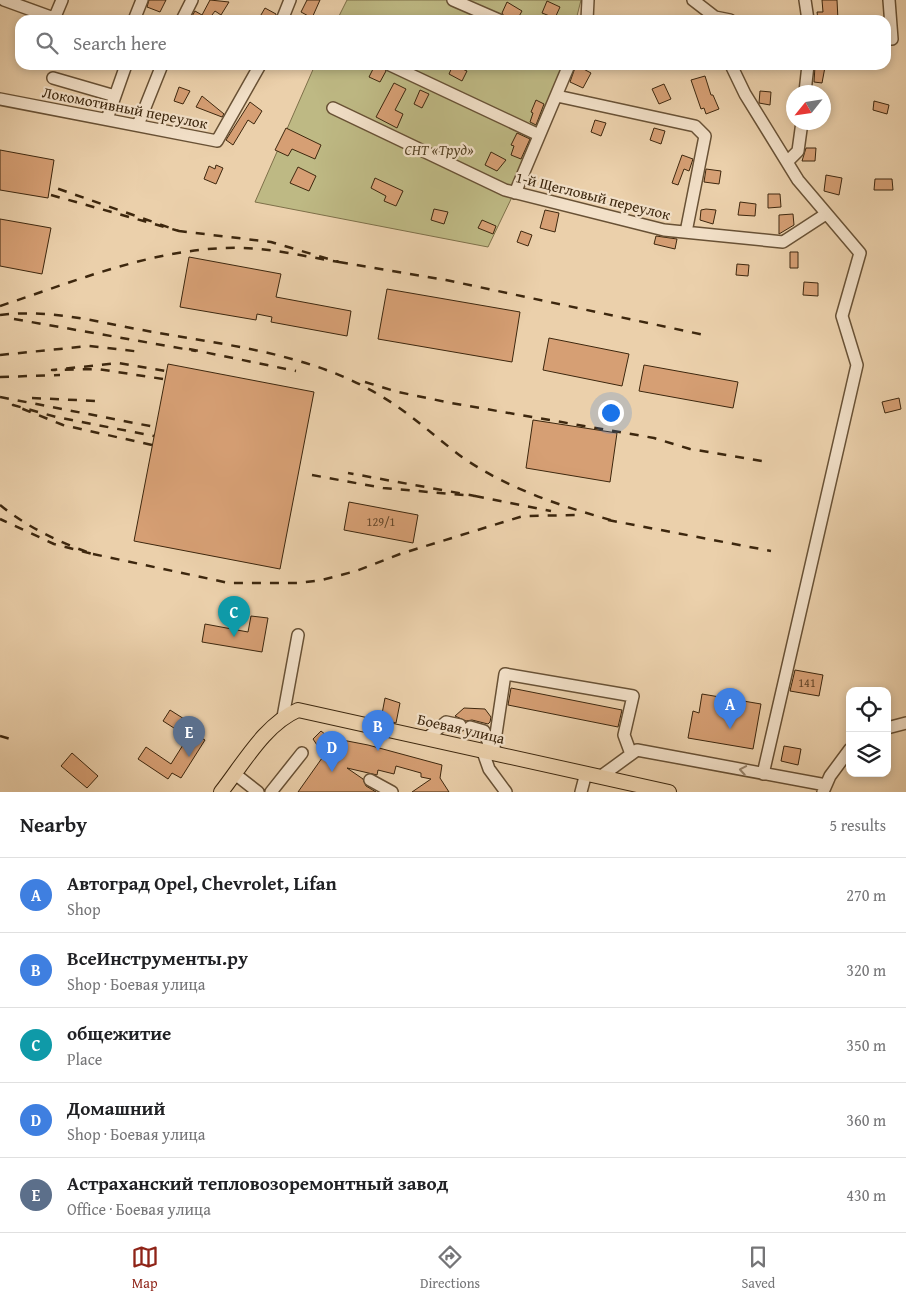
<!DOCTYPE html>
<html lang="en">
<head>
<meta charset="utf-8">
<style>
	:root { --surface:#fff; --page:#f2f2f2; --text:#202124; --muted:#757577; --line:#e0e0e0; --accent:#8f2418 }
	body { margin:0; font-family:"Gentium Book Plus",serif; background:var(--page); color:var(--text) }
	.controls { position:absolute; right:15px; bottom:15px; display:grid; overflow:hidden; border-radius:10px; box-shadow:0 2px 8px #0003 }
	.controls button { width:45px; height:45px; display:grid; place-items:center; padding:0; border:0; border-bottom:1px solid var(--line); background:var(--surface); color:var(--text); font:25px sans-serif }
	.compass { position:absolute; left:786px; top:85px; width:45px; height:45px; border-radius:50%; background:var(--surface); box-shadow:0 2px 8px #0003; rotate:240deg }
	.you { position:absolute; left:610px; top:412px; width:18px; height:18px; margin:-12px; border:4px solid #fff; border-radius:50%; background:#1a73e8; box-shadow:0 0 0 8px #1a73e833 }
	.badge { display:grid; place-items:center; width:32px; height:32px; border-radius:50%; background:var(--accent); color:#fff; font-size:16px; font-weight:700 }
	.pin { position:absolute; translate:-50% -41px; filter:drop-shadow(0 1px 2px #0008) }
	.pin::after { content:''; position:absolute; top:26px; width:18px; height:15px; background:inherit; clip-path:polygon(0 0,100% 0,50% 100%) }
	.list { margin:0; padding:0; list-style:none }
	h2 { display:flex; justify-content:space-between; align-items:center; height:65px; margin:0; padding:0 20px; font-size:21px }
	h2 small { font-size:16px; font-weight:400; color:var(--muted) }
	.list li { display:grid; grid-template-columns:32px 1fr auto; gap:15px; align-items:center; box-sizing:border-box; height:75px; padding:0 20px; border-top:1px solid var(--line) }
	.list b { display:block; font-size:19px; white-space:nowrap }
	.list p { margin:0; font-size:16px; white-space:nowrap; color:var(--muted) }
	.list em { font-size:16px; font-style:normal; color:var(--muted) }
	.icon { flex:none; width:28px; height:28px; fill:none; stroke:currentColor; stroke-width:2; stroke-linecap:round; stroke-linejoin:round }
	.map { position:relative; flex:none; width:906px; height:792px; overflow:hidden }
	.search { position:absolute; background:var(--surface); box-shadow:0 2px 8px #0003; left:15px; right:15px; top:15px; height:55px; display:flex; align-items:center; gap:12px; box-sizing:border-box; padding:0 18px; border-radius:15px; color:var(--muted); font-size:19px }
	.sheet { height:440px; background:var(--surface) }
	nav { display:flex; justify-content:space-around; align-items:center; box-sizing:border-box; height:70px; border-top:1px solid var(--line); background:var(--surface); font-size:14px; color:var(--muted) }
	nav a { display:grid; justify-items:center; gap:2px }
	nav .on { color:var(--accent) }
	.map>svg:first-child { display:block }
	.green { fill:#beb984; stroke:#7e7049 }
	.building { fill:#d69f74; stroke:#3d270e }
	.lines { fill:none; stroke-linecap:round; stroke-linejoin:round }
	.minor-casing { stroke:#685135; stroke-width:14 }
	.major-casing { stroke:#3d270e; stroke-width:16 }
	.minor { stroke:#f2e0c8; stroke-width:11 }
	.major { stroke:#ebd0ab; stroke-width:14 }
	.rail { stroke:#3d270e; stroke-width:2.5; stroke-dasharray:9 9; stroke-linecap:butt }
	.oneway { stroke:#98846b }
	.labels { text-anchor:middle; stroke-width:4.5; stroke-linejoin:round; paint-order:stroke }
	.number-label { font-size:12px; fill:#634528 }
	.street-label { font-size:15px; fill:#3d270e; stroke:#f2e0c8 }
	.park-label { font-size:15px; font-style:italic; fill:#574426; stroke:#f2e0c8 }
</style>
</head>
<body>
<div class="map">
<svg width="906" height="792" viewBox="0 0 906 792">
	<rect width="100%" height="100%" fill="#ebd0ab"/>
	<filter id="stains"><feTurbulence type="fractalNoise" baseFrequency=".004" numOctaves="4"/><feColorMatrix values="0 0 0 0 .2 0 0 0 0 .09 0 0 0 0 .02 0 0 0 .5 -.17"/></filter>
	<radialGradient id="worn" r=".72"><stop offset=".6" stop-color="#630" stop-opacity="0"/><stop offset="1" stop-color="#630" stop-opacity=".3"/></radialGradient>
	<!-- green -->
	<path class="green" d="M347,0H581L576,20H337Z
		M315,65H566L513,195L488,247L255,202Z"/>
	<!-- building -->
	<path class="building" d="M149,0H166L160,12L147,7Z
		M210,0L229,2L221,15L215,11L209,19L211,20L191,18L195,11L202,15Z
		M307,0H320L312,18L301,12Z
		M822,0H837L838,20H818L817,12H823Z
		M547,1L560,7L555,18L542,13Z
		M507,2L522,11L517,20H506L502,13Z
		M265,8L276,14L275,20H258Z
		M375,65H383L386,71L380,82L369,77Z
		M453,65L467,71L462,81L449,74Z
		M576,65L591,73L583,88L570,82Z
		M815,66L825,67L822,83L814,82Z
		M705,76L711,95H713L719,109L706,114L704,108L701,109L691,80Z
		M394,83L406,89L395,110L403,114L397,128L376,117Z
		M664,84L671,99L659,104L652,89Z
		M179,87L190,91L183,104L174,101Z
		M420,90L429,94L422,108L414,104Z
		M760,91L771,92L770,105L759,103Z
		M202,96L224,114L222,117L196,107Z
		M536,100L544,104L536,125L530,122L533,113L531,112Z
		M874,101L889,105L887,114L873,110Z
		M250,102L262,111L254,124L248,120L233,145L226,140Z
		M595,120L606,123L601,136L591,132Z
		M286,128L321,145L315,159L292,149L288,156L275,150Z
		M654,128L665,131L661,144L650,140Z
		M517,133L530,139L521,159L511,155L514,146L511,145Z
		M806,148H816L815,161H802Z
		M0,150L54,160L48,198L0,190Z
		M491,152L506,160L497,171L485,165Z
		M682,155L693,159L689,171L684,169L678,185L672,183Z
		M216,165L223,168L216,184L204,179L209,166L215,169Z
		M298,167L316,176L309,191L290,183Z
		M706,169L721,171L719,184L704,182Z
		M826,175L842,178L839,195L824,191Z
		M375,178L403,191L396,206L384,201L386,196L371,188Z
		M875,179H892L893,190H874Z
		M768,194H780L781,207L768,208Z
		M740,202L756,204L755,216L738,215Z
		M434,209L448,212L444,224L431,220Z
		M706,209L716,210L713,224L700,220L701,210Z
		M545,210L559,213L555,232L540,228Z
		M793,214L794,225L779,234V215Z
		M0,219L51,228L42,274L0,266Z
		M482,220L496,226L493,234L478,228Z
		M521,231L532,235L528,246L517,242Z
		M656,236L677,239L675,249L654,244Z
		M790,252H798V268H790Z
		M189,257L281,274L276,297L351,311L347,336L271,322L272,317L257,314L256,320L180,307Z
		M737,264L749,265L748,276L736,275Z
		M804,282L818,283V296L803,295Z
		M387,289L520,312L512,362L378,339Z
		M549,338L629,354L622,386L543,370Z
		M168,364L314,392L280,569L134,541Z
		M644,365L738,382L733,408L639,391Z
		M899,398L901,409L885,413L882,402Z
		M533,420L617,433L610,482L526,468Z
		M349,502L418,515L413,543L344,530Z
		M251,616L268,618L262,652L202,642L205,624L248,632Z
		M795,670L823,675L819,696L790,691Z
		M511,688L622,710L618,727L508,705Z
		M702,694L761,704L753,749L688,738L693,711L699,713Z
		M385,698L400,703L396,723L381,719Z
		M464,708L485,709L491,717L490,722L488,724L472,720L466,721L455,716Z
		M170,710L200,729L196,735L205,740L181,778L172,773L168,779L138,759L146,747L171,764L188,737L163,721Z
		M321,731L336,743L337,739L368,745L442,765L440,778L449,792H412L431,779L421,777V773L396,766L394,774L378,770L377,775L347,768L363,779L366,786L376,792H298L327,751L319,748L313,739Z
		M784,746L801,749L798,765L781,761Z
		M72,753L98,776L87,788L61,766Z"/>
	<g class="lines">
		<defs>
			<path id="minor" d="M4,0L59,20
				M453,0L499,20
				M693,0L715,17L730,20
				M805,0L808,20
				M54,19L62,0
				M134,20L142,0
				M182,20L192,0
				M282,20L290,0
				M587,20L588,0
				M886,38L892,39L889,0
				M390,65L539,135
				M731,65L745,94L798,180L860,253L842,316L857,365L763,774
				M53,78L115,96
				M805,92L808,65
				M557,96L695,126L705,136L686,232
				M0,99L217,141L260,65
				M333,108L505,190L664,230L783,242L826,214
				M107,119L126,65
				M138,125L162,65
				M787,162L798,151L802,122
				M515,193L569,65
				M283,717L298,635
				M470,727L484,731L493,754
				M887,728L906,723
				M427,738L446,722L460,725
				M483,752L489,769L506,792
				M493,754L505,674L633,696L624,735L631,754
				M235,774L258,792
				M600,777L637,750L826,785
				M370,780L392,792
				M271,792L302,753
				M581,792L586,773
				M823,792L830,776L850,749"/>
			<path id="major" d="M221,792C243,764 265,724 298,710L669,792"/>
		</defs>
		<!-- minor casing -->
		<use href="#minor" class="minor-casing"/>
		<!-- major casing -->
		<use href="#major" class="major-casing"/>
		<!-- minor -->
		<use href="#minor" class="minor"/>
		<!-- major -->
		<use href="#major" class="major"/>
		<!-- rail -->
		<path class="rail" d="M51,195L179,231L53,187
			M339,262L446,280L709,336
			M0,306C73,282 147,251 225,248C263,246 302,256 339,262L271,242L179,231
			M0,315C49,309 94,321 142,330C223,345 308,352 381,396C410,413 435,437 462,457C508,489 561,506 614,521
			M14,319L196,351
			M189,349L296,371
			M0,355L89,346L142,352
			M0,377L60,375
			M163,379L98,369L52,370L119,363L166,371
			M365,382L398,392L451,403L654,438L690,449L762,461
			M0,397L155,427
			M32,398L97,401
			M152,445L63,425L13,405L56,417L154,436
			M312,475L383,488L475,496L348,473
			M475,496L551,511
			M0,505C27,527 60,543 93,554L54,544L0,519
			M608,520L771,551
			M93,554L229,583H299L322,580L356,571L400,554L523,516L578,515
			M0,736L14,740"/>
	</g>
	<!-- one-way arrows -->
	<defs><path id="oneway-chevron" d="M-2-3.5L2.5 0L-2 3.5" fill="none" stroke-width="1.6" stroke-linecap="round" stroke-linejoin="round" transform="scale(1.25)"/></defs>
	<use class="oneway" href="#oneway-chevron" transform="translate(743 770) rotate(-170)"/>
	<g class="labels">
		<!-- number labels -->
		<g class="number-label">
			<text x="381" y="526">129/1</text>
			<text x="807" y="687">141</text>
		</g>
		<!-- street labels -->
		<g class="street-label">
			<text transform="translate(125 108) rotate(11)" y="5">Локомотивный переулок</text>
			<text transform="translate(593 196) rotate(14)" y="5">1-й Щегловый переулок</text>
			<text transform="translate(461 729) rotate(13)" y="5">Боевая улица</text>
		</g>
		<!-- park labels -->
		<g class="park-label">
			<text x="439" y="155">СНТ «Труд»</text>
		</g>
	</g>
	<rect width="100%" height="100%" filter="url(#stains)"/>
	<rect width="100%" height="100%" fill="url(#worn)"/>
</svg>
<div class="controls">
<button><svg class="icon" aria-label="locate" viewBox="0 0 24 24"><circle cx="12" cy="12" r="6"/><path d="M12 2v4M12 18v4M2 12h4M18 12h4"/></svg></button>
<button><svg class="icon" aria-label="layers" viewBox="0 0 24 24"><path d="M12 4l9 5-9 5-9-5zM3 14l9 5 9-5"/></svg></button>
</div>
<svg class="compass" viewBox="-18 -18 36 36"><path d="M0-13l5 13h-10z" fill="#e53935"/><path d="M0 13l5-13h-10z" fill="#757577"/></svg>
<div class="you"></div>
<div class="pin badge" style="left:730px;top:729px;background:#3f7fe0">A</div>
<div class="pin badge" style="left:378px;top:751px;background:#3f7fe0">B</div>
<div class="pin badge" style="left:234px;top:637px;background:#0f9aa8">C</div>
<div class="pin badge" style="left:332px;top:772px;background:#3f7fe0">D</div>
<div class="pin badge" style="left:189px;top:757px;background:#5c6f8a">E</div>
<div class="search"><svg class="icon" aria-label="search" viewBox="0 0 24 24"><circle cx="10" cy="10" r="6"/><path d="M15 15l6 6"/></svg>Search here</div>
</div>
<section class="sheet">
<h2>Nearby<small>5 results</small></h2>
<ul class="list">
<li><span class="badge" style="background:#3f7fe0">A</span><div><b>Автоград Opel, Chevrolet, Lifan</b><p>Shop</p></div><em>270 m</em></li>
<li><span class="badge" style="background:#3f7fe0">B</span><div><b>ВсеИнструменты.ру</b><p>Shop · Боевая улица</p></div><em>320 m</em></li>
<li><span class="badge" style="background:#0f9aa8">C</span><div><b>общежитие</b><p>Place</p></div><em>350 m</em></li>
<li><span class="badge" style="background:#3f7fe0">D</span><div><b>Домашний</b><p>Shop · Боевая улица</p></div><em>360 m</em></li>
<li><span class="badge" style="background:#5c6f8a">E</span><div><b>Астраханский тепловозоремонтный завод</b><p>Office · Боевая улица</p></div><em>430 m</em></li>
</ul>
</section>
<nav>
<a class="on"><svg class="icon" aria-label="map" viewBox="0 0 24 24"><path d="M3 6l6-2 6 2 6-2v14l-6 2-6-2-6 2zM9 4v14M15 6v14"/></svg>Map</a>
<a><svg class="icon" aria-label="directions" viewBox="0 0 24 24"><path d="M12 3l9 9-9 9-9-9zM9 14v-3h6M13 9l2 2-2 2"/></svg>Directions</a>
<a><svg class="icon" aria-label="saved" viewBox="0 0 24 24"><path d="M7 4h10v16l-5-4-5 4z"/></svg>Saved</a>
</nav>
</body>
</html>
